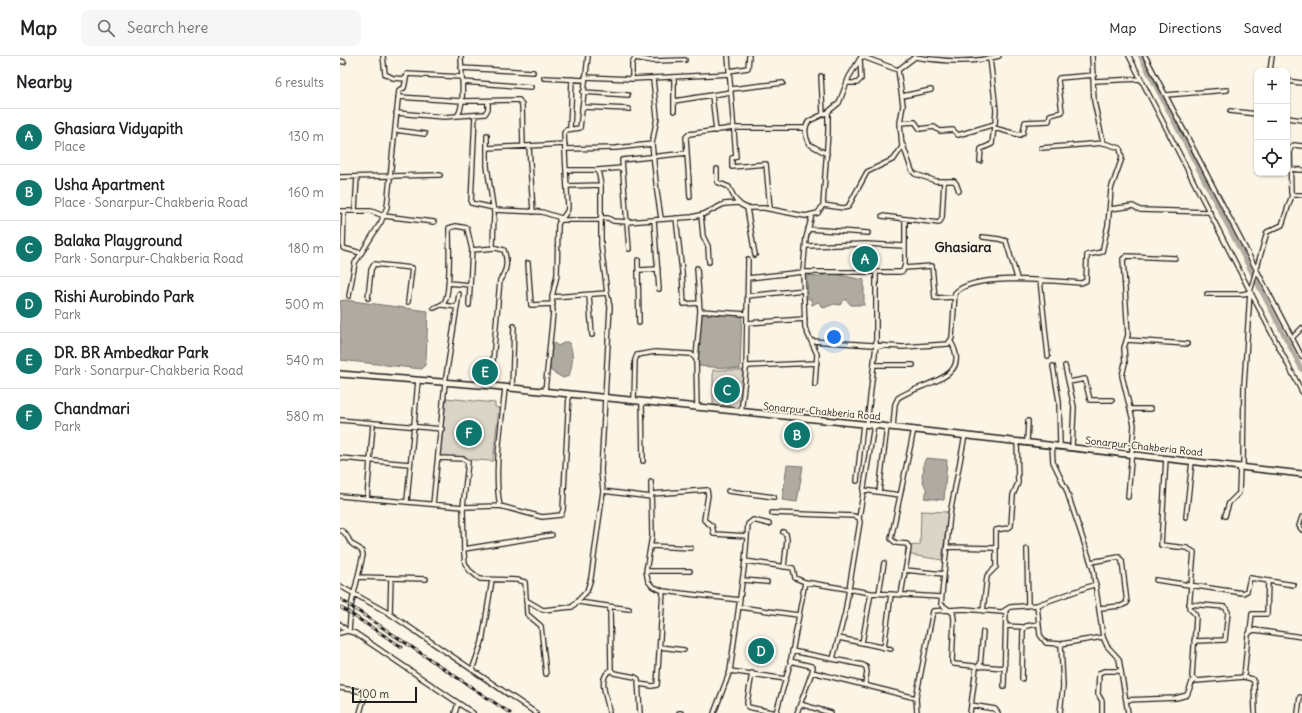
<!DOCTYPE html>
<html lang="en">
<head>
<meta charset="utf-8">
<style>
	:root { --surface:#fff; --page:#f6f6f6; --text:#202124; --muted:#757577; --line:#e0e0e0; --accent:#0f766e }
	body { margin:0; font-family:Delius,sans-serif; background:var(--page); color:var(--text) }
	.controls { position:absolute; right:12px; top:12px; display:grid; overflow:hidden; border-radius:8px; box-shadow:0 1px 3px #0004 }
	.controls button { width:36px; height:36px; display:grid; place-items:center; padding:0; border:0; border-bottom:1px solid var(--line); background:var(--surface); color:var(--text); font:20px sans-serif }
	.scale { position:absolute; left:12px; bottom:10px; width:65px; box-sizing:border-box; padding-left:4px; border:2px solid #1c1c1c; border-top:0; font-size:11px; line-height:14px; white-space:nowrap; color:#1c1c1c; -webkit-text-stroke:3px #fcf5e5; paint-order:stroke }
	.you { position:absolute; left:494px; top:281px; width:14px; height:14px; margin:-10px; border:3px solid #fff; border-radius:50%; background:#1a73e8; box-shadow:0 0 0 6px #1a73e833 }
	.badge { display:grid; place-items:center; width:26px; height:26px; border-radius:50%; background:var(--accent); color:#fff; font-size:13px; font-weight:700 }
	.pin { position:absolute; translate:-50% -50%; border:2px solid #fff; box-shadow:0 1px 4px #0006 }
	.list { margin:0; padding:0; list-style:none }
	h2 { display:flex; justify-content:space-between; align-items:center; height:52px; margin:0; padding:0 16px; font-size:17px }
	h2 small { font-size:13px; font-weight:400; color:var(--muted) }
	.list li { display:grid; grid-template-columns:26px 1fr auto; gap:12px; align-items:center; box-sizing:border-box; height:56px; padding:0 16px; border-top:1px solid var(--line) }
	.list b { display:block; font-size:15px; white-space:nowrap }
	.list p { margin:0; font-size:13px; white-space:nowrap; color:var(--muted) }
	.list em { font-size:13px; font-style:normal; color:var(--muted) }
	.icon { flex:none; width:22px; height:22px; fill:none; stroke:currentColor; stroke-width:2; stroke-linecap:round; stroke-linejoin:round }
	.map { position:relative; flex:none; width:962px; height:657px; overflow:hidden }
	header { display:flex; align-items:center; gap:24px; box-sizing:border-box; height:56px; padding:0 20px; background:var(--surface); border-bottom:1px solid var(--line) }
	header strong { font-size:19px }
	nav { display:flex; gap:22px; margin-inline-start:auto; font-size:14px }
	.search { width:280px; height:36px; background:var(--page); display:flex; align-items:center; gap:10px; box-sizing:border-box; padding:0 14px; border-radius:8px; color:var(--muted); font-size:15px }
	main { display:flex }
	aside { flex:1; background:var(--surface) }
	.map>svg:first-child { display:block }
	.green { fill:#dbd5c8; stroke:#7c7872 }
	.water { fill:#b0aba1; stroke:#75726c }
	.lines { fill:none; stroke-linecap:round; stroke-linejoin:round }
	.canal { stroke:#b0aba1; stroke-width:4.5 }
	.street-casing { stroke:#1c1c1c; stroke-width:6 }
	.secondary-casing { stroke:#1c1c1c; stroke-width:8 }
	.street { stroke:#fcf5e5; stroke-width:3.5 }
	.secondary { stroke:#fcf5e5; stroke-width:5 }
	.rail-casing { stroke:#1c1c1c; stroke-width:3 }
	.rail { stroke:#fcf5e5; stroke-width:1.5; stroke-dasharray:4.5; stroke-linecap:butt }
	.labels { text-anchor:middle; stroke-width:3.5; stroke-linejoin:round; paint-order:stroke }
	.street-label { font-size:10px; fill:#1c1c1c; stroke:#fcf5e5 }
	.district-label { font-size:14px; font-weight:bold; fill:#1c1c1c; stroke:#fcf5e5 }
</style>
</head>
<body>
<header>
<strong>Map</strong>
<div class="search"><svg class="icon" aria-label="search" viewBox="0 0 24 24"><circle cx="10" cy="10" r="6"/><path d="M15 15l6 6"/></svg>Search here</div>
<nav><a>Map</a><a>Directions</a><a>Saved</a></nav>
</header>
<main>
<aside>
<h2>Nearby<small>6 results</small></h2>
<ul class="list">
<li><span class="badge">A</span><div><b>Ghasiara Vidyapith</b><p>Place</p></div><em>130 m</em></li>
<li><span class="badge">B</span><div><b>Usha Apartment</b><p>Place · Sonarpur-Chakberia Road</p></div><em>160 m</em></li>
<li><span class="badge">C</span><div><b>Balaka Playground</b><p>Park · Sonarpur-Chakberia Road</p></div><em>180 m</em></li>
<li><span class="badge">D</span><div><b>Rishi Aurobindo Park</b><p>Park</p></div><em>500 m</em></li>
<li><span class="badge">E</span><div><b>DR. BR Ambedkar Park</b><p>Park · Sonarpur-Chakberia Road</p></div><em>540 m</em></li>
<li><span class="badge">F</span><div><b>Chandmari</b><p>Park</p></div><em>580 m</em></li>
</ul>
</aside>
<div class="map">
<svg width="962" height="657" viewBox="0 0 962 657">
	<rect width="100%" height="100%" fill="#fcf5e5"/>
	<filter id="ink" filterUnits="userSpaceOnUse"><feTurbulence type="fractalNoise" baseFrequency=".025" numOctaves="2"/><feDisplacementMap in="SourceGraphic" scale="8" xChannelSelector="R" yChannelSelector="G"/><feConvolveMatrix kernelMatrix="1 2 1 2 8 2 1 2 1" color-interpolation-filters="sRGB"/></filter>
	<g filter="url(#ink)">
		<!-- green -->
		<path class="green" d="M139,308H152L151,325L137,323Z
			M373,314H403L400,352L373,349Z
			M106,342L155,347V351L159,352L153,405L100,402Z
			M581,455L608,456L602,504L565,498L566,490L580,489Z
			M413,585L431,587L428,606L412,604Z"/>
		<!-- water -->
		<path class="water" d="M490,217L524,224V249H511L505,243L500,249L494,248L484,252L478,246L472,249L471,243H468L467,219L478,221Z
			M5,244L88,255L86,304L85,309L82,313L0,304V245Z
			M364,257L402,260L400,313L358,310L359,274L361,259Z
			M225,286H229C234,297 233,308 229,320L223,322L211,315L209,306L211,290L214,287L218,290Z
			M586,402L607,404L604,444L584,442L587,435C585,429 579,421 584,414L583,409Z
			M447,409L463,410L457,446L442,444Z"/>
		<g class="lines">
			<!-- canal -->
			<path class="canal" d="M800,0L962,314"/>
			<defs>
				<path id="street" d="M43,0L45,18L53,22L66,23
					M248,0L240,72L226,74L224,77L228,152C227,159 220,162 218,169L217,219L212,241L267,237
					M388,0L396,101L392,102V111L426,108L430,153
					M789,0L962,336
					M805,0L962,301
					M295,2L313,5L345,4
					M0,5L4,6
					M121,12L193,16
					M558,14L575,1C602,5 631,8 659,0
					M389,15L408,12L409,0
					M930,15L932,0
					M481,20L483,58
					M245,21L292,23L390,18
					M204,22L245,24
					M292,23V7L296,0
					M754,25L801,23
					M947,25L962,27
					M122,26L191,31
					M507,27H517L521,23L520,3
					M391,33L443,27
					M243,36L288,39
					M372,39L376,75
					M826,39L887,34
					M562,40L591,34
					M58,41L122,45L179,44L182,49L183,90
					M334,45L391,36
					M242,51L289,53
					M334,55V22
					M890,55L917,58
					M56,57L104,61L117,60C126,50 121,14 121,0
					M135,59L131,147L154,152
					M117,60L145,58L148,53V45
					M947,62L962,64
					M560,67L575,66L580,73L594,71L600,75L613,74L618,79L655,68L656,54L650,2
					M654,72L680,79L683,77L685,66L709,65L710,59L722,56L718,24L719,22L754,19
					M230,73L232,23
					M55,74L85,78
					M147,79V110L154,157L153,190L156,192L164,194C168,206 167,214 160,224L153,304L152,330
					M312,88L317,61L313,23
					M563,89L572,115L575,118L596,125H614L616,127L619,135
					M189,90L193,156
					M962,90L954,89L950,93L951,137L952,139H962
					M147,92L225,88
					M701,92L764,87
					M225,93L276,92L312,88L317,136L321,162
					M347,97L346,81L349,78L393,72H465
					M487,98L469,88C465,81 464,71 469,65L488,56L499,47L509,21L521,1
					M640,105L641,93L652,88L654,71
					M377,113V126L389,131L395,143L401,149L407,152H424L465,160L478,157L483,149L488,76V56
					M950,113L962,114
					M226,114H258L261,129L227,130
					M258,114L282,112
					M0,121L100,119
					M483,149L503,152L508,151L527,116L554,103L562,91L560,67L563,49L558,14L521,0
					M407,152L415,199
					M770,153L793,150L800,154L870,156
					M15,154L17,121
					M154,154L202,156L221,162
					M0,155H31L44,160L94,166
					M4,155L3,192L21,197
					M361,159L363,180L368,190L369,206
					M472,159L466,182L463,216L465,272L477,298L475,329
					M542,160L599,167L602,162L604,125
					M260,162H268L273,165L287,166L352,161L364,158L384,148L399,147
					M336,162L342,216L344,248L359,247
					M219,164H260
					M314,164L319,233
					M468,173L528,177
					M643,181L659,183L666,185L677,222
					M466,190L526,188L565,190
					M289,193L282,104L347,97L350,141
					M298,204V212L300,214L318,213
					M188,207L191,249L213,248
					M357,212L360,255L407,258
					M564,212L592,210L595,242L614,241
					M298,214L299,267
					M408,222L463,216H560L563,215L565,208V163
					M700,224L708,300
					M108,227L130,229
					M867,238H903L910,236L927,176L942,169L952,139
					M249,239L252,279
					M9,240L15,207L41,166L47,151L59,34L64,32L67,18L122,21
					M407,240L464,234
					M28,242L31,214L34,208L72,212L68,246
					M102,249L117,251
					M129,249L132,193
					M94,252C98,250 103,249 105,245C111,234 109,187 109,172L116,170L127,172L132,194L155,192
					M407,267L465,263
					M952,282L962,272
					M787,284L847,288
					M472,285L563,291L608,288L612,282L615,237C634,216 714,225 741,227L746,225L747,199L762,196L768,169L771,133L782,102L780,92L764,87L762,82L754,45L752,0
					M356,303L360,255
					M534,309H573
					M713,310L719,345L720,390
					M725,310L734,351L732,391
					M406,313L408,203
					M729,326L745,323L750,344H772
					M172,332L174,270
					M205,335L213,257L212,241
					M294,345L295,304L297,299L315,296L351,298L356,303L357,352
					M302,346L303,405
					M790,353H811
					M401,357L406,313L408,310L477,307
					M0,364L102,373
					M527,368L536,289V216
					M553,371L555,348L558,342C581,326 633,324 611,286
					M625,379L610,458L601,548L613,557L614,563L612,606L614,608L634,610L636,612L630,657
					M687,386L688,365
					M712,389L713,406L726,433L753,513L763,581L767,590L779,603L788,657
					M0,402L70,408
					M99,402L124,403L128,406L123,451L124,498L125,507L129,514L140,523L177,524L185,526L187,558L201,570L206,618
					M826,402L821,489L847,492L854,496L849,552L855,558L856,561L852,621L856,625L904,621L912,623L914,626L915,657
					M903,410L904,330L910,236
					M517,425L523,368
					M311,426L312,480L306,515L308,525L312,530L323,535L400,544
					M523,434L560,439
					M263,435L311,441
					M388,435L434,441
					M539,436L547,371
					M311,438L367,434L368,439L364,464L372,470L374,478L407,480
					M0,440L123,451L160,450L202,461L221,459L223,454L229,338
					M788,441L794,369L782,320L785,307L784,292L788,279L783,203L787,200L835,202
					M27,442L33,368
					M67,445L78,325
					M93,448L105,327L119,238
					M160,450C153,415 162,367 165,332
					M432,457L514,460L519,462L520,466L505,557L493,603
					M885,460L889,447L899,437L900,410
					M846,461L852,405
					M962,461L959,470L962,474
					M519,462L534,369
					M0,474C8,477 7,483 12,488C17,492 22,492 23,499L11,550L9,575
					M443,476L446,478L447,484L444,511
					M311,490L351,492
					M607,491L656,492
					M124,493L212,479
					M687,493L688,550
					M405,505L453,512L455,522L465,526
					M751,506L779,501L782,505L787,547L781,550L760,552
					M565,514L604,518
					M306,515H350
					M19,521L86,523
					M51,522L50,558L196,657
					M403,524L427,526
					M816,524L903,537L907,535L910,522L954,529
					M0,530L50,558
					M539,537L544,507
					M561,539L569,492L567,488L556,487L551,483L574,373
					M186,544L203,554L232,551L247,535L251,522L263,435L261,415L270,251L267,237L261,189V129
					M238,546L289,553
					M849,548L885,551L888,556L885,584L854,585
					M697,549L700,579L706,587L721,588L763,581
					M399,551L458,559
					M270,552L271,614L274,617L295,621L298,623L300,657
					M643,555L647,520L656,511V474L668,472L671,470L673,439L678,427L677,385
					M0,568L7,575
					M666,570L683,571
					M910,576L912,558H927L928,525
					M0,577L7,575L15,577L133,657
					M499,582L551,593
					M522,587L531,537
					M320,591L344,594
					M544,592L551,538
					M452,595L523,609L526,611L527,616L525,628
					M450,605L471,610L473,611L472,616
					M638,610L665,612
					M640,611L643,576
					M132,614L142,586L152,524
					M390,615L446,623
					M412,617L407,647L408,651L436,657
					M904,621L908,579L910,576L915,574L962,581
					M682,623L683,574L686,570L698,568
					M299,628L312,630L317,629L323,535
					M664,630L666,554
					M0,632L26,636L20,657
					M786,644L836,642L847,639L853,624
					M460,648L491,657
					M631,649L655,653L658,657
					M269,656C268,643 256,622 271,614
					M115,657L118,647
					M339,657H341
					M374,657L390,615L405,505L408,468L413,464L429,468
					M436,657L450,608L465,526L531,537L601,541
					M457,657L472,616L576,642
					M577,657L576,642L593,555L624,553L662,556L670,551L697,549L756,528
					M720,657L723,630L721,588
					M762,657V645L758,638L759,617L764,615H781
					M958,657L960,641"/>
				<path id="secondary" d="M0,318L152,330L523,368L962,418"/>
			</defs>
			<!-- street casing -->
			<use href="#street" class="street-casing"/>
			<!-- secondary casing -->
			<use href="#secondary" class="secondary-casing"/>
			<!-- street -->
			<use href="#street" class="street"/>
			<!-- secondary -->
			<use href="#secondary" class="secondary"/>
			<defs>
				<path id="rail" d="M0,543L170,657
					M0,551L62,591"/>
			</defs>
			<!-- rail casing -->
			<use href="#rail" class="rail-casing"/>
			<!-- rail -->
			<use href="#rail" class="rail"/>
		</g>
	</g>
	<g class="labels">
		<!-- street labels -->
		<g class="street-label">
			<text transform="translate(482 355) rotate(5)" y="4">Sonarpur-Chakberia Road</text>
			<text transform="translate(804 390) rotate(6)" y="4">Sonarpur-Chakberia Road</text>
		</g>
		<!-- district labels -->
		<g class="district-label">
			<text x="623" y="196">Ghasiara</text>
		</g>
	</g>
</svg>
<div class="controls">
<button>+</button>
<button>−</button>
<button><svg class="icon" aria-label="locate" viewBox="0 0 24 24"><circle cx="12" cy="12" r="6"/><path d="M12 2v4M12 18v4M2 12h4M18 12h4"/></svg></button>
</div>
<div class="scale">100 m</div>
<div class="you"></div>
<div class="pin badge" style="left:525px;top:203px">A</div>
<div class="pin badge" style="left:457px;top:379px">B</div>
<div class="pin badge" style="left:387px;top:334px">C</div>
<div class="pin badge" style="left:421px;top:595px">D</div>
<div class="pin badge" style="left:145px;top:316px">E</div>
<div class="pin badge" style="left:129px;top:377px">F</div>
</div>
</main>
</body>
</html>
